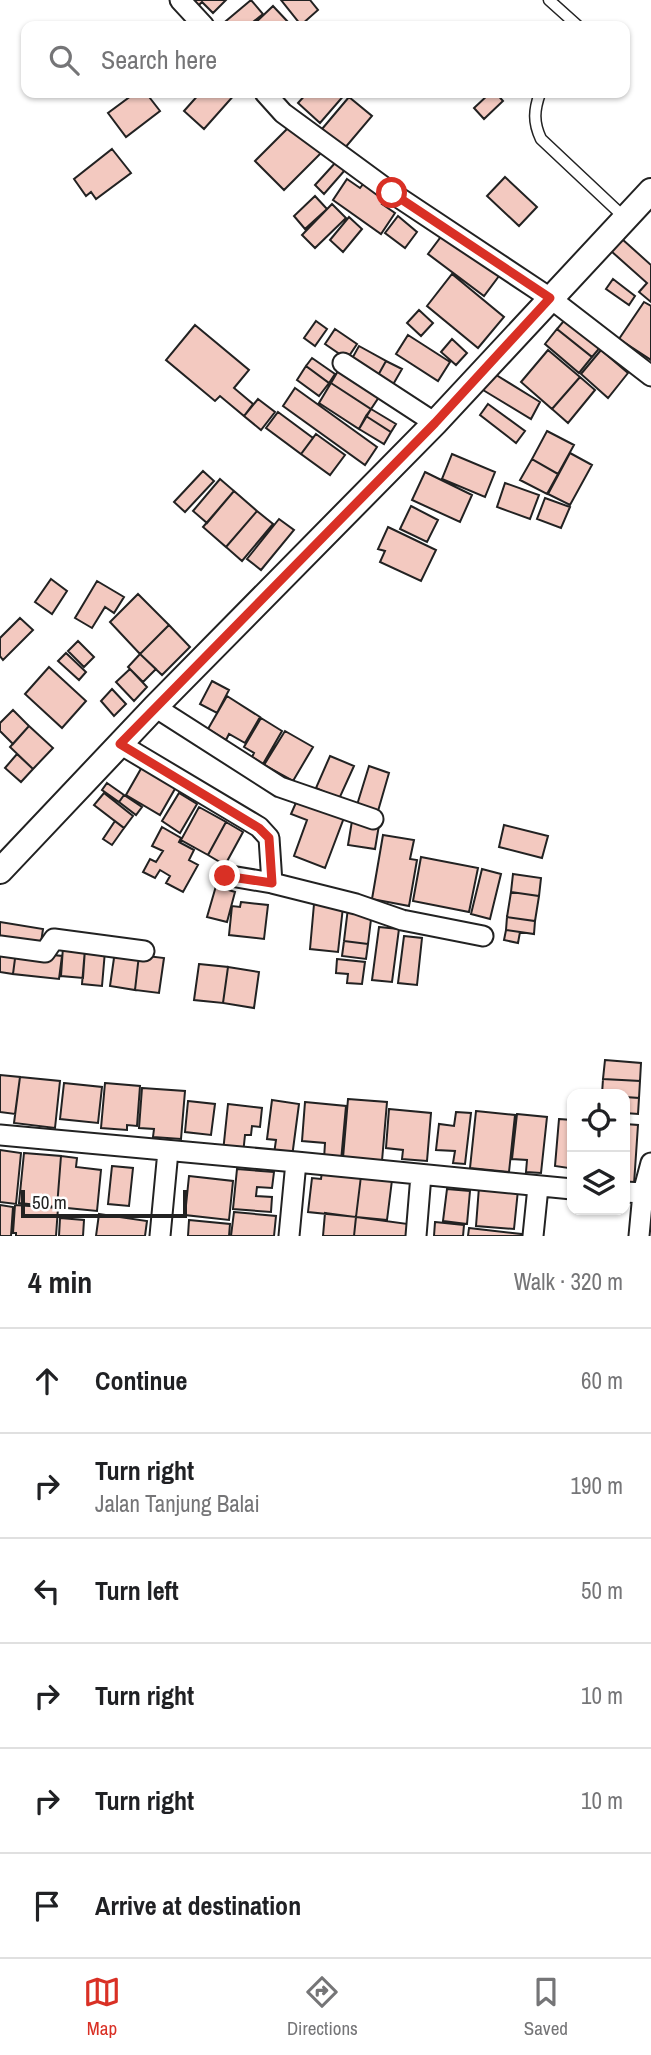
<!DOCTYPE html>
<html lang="en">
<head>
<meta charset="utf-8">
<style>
	:root { --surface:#fff; --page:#f6f6f6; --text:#202124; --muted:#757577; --line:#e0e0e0; --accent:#d93025 }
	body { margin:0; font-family:"Archivo Narrow",sans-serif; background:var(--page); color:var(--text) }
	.controls { position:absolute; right:21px; bottom:21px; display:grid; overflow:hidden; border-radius:14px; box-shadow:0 2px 5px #0004 }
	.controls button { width:63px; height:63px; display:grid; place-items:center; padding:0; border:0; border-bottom:2px solid var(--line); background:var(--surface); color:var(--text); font:35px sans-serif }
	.scale { position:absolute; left:21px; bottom:18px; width:166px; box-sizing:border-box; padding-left:7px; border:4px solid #222; border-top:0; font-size:19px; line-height:24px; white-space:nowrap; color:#222; -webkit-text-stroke:5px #fff; paint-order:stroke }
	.stop { position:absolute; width:21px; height:21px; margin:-16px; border:5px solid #d93025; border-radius:50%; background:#fff }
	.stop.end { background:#d93025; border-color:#fff; box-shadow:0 2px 7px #0008 }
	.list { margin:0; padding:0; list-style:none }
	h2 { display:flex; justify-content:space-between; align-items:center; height:91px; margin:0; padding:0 28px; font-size:30px }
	h2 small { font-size:23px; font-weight:400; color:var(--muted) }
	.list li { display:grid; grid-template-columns:46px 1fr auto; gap:21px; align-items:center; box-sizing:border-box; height:105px; padding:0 28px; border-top:2px solid var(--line) }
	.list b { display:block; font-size:26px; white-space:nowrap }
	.list p { margin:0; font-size:23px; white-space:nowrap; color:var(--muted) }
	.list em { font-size:23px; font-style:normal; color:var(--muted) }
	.icon { flex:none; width:38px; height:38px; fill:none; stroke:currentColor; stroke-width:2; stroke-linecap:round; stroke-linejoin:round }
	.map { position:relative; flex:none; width:651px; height:1236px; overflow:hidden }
	.search { position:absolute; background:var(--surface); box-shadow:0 2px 5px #0004; left:21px; right:21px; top:21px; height:77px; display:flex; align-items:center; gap:18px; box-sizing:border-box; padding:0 24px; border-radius:14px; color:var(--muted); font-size:26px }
	.sheet { height:721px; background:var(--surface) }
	nav { display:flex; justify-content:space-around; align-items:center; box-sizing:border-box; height:98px; border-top:2px solid var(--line); background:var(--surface); font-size:19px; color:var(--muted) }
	nav a { display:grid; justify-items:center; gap:4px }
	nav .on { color:var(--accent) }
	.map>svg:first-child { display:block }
	.building { fill:#f3c9c0; stroke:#222; stroke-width:2 }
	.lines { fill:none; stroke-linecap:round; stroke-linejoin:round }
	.service-casing { stroke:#222; stroke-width:13 }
	.minor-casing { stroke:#222; stroke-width:23 }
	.tertiary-casing { stroke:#222; stroke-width:28 }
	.service { stroke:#fff; stroke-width:10 }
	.minor { stroke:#fff; stroke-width:19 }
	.tertiary { stroke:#fff; stroke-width:24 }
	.route { stroke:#d93025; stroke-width:9 }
</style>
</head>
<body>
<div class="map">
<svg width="651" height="1236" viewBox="0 0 651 1236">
	<rect width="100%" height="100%" fill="#fff"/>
	<!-- building -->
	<path class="building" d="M186,0H226L213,13L202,2L195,9Z
		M251,0L263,14L248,26H220Z
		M281,0H310L318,10L301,25Z
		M273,6L288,22L283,26H252Z
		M135,93H146L160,111L126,137L108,113Z
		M200,93H236L204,129L184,111Z
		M307,93H346L320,123L298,103Z
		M490,93H496L503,101L484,119L474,108Z
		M349,97L372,116L344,149L322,129Z
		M292,124L321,153L284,190L255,161Z
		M112,149L131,173L96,199L91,192L86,196L74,179Z
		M336,162L345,170L324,194L315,185Z
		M505,177L537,207L519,226L487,196Z
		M347,179L360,188L364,183L386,199L382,204L395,213L381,234L333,200Z
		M315,196L327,209L305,229L294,216Z
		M332,204L346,218L315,248L302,235Z
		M398,216L417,232L405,248L385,233Z
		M349,217L362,229L343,252L330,240Z
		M446,230L502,272L484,296L428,254Z
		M622,239L651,265V302L639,292L647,283L611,251Z
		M452,274L504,317L478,348L427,306Z
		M613,279L635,296L629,305L606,289Z
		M644,302L651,306V360L619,339Z
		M419,310L433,323L421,336L407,323Z
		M568,316L603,344L592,357L557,329Z
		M316,321L327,329L315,346L304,338Z
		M195,325L249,370L234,388L253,404L244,416L220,396L215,401L166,360Z
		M335,329L357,344L347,359L325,344Z
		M557,329L592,357L579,373L545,344Z
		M408,335L450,362L438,381L396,354Z
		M452,339L467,353L456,365L441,352Z
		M359,346L386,361L376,379L349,364Z
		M548,350L580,377L552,409L521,382Z
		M601,350L628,373L608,398L581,374Z
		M312,358L335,374L329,383L306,366Z
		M386,361L402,369L391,388L376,379Z
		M306,366L329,383L319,396L297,380Z
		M338,371L379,397L371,409L331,383Z
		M493,373L540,402L531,419L483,390Z
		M580,377L595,390L568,423L552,409Z
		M331,383L371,409L359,429L319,403Z
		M295,388L377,447L365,465L283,406Z
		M258,399L275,412L261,430L244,416Z
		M488,404L525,431L516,443L480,415Z
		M371,409L396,424L391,432L366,416Z
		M278,412L313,438L301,454L266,428Z
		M366,416L391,432L384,444L359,429Z
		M547,431L574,445L558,474L532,459Z
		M316,434L345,455L330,475L301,454Z
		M570,453L592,465L570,505L548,494Z
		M452,454L495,472L485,497L442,479Z
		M532,459L558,474L547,494L520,480Z
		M203,471L214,481L185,512L174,502Z
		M425,472L472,495L460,522L412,500Z
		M220,479L234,491L207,523L193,511Z
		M505,483L539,495L530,519L497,507Z
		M234,491L257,511L226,547L203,527Z
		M545,498L570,507L561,528L537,519Z
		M411,506L438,520L427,542L400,529Z
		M257,511L273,524L242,561L226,547Z
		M279,519L294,530L261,570L247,559Z
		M388,527L436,550L421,581L380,562L385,551L378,549Z
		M51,579L67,591L52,614L35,602Z
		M97,581L124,597L114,613L105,607L92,628L75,618Z
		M138,594L169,625L140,654L110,622Z
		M20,618L33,630L3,660L0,656V638Z
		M169,625L190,647L162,675L140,654Z
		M78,641L94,657L84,667L68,651Z
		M66,653L86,672L79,680L58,661Z
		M140,654L156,669L143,682L128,667Z
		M49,667L86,701L62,728L25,694Z
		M130,669L147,687L134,701L116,682Z
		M212,681L229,690L217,713L200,704Z
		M112,689L126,704L114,716L101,701Z
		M227,696L260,717L245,743L229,734L226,740L208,729Z
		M13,710L29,726L13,744L0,731V723Z
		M261,718L282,731L263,764L252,757L254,753L244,747Z
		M29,726L53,748L33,769L10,747Z
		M285,731L313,747L293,781L264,765Z
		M17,754L33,769L21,782L5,768Z
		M330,756L354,766L339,799L316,788Z
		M369,766L389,773L378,811L357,805Z
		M142,767L176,787L160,815L126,795Z
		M107,783L124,795L119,802L102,790Z
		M104,793L133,816L124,828L94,805Z
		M179,793L197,804L180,833L162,821Z
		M124,795L142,807L136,815L119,802Z
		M298,798L345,815L325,868L294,856L307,820L291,814Z
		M199,807L226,822L208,855L181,840Z
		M115,821L124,828L112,845L103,839Z
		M352,821L379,825L375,849L348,845Z
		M226,822L243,832L225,865L208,855Z
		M504,825L548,836L542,858L499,847Z
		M162,827L181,838L179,842L194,850L189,860L198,865L183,892L166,883L170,876L160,870L155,878L143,872L150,859L156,862L163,851L152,846Z
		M383,835L414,840L410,859L417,860L409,906L372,899Z
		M421,857L478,868L469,912L413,901Z
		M482,869L501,874L490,919L471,914Z
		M513,874L541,878L539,896L511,892Z
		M216,886L235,892L227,922L207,917Z
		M511,892L539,896L535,921L507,917Z
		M241,902L268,905L264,939L229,935L232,906L240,907Z
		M314,904L343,907L338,952L310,949Z
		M348,908L372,911L368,944L344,941Z
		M507,917L535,921L534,934L506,930Z
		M0,922L43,929L40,950L0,943Z
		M379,927L399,929L392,982L372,980Z
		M506,930L520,932L518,943L504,940Z
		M404,936L422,938L417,985L398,983Z
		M344,941L368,944L366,959L342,956Z
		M63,947L85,949L83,978L61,976Z
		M0,949L16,951L13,974L0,972Z
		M85,949L105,951L102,986L82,984Z
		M16,951L62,956L59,979L13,974Z
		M115,951L139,955L135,990L110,986Z
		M139,955L164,958L159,993L135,990Z
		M337,959L365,962L362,984L347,983L348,974L336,973Z
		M199,964L228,967L223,1003L194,1000Z
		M228,967L259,972L254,1008L223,1003Z
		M605,1060L641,1063L640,1081L603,1079Z
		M0,1075L20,1077L15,1114L0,1112Z
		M20,1077L60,1081L55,1128L14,1123Z
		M603,1079L640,1081L639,1098L625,1097V1094H602Z
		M64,1083L102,1087L98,1123L60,1119Z
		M105,1083L140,1086L137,1126L127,1125V1130L101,1128Z
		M142,1088L185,1091L181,1139L153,1137L154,1129L139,1128Z
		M625,1097L639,1098L638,1114L625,1113Z
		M348,1099L387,1102L382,1161L343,1158Z
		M272,1100L299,1104L292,1157L274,1154L276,1140L267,1139Z
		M188,1101L215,1104L211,1135L185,1132Z
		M305,1102L346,1106L341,1161L324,1159L325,1143L302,1141Z
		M228,1104L262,1108L260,1127L252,1126L251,1135H245L243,1154L223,1152Z
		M389,1109L431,1113L427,1161L402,1159L403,1150L386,1148Z
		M476,1111L515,1115L509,1172L470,1168Z
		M456,1112L471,1113L465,1164L453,1163L455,1151L436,1150L439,1124L454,1126Z
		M517,1114L547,1117L541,1173L526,1172L527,1160L512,1159Z
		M559,1119L572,1120V1177H568L569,1168L555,1166Z
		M625,1124L638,1125L634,1184L625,1183Z
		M0,1150L21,1153L16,1204L0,1202Z
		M24,1153L61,1156L57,1207L19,1203Z
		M61,1156L77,1158L76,1167L101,1170L97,1211L57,1207Z
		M112,1166L133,1168L129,1206L108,1204Z
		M237,1169L274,1172L272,1188L257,1187L256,1196L272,1197L271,1212L233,1209Z
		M322,1172L361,1176L356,1217L308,1212L312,1178L321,1179Z
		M189,1176L233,1181L229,1220L185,1215Z
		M361,1176L392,1180L387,1220L356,1217Z
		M479,1187L518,1190L514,1229L476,1226Z
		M447,1189L470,1191L467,1224L443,1221Z
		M0,1205L13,1207L11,1236H0Z
		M15,1205L58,1208L56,1236H16V1233H13Z
		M234,1212L276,1216L274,1236H231Z
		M325,1213L356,1217L354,1236H323Z
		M99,1214L147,1221L145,1236H96Z
		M356,1217L408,1224L406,1236H354Z
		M60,1218L84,1220L83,1236H59Z
		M189,1220L230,1224L229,1236H188Z
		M435,1222L464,1225L463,1236H434Z
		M469,1228L521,1234V1236H468Z"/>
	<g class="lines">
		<defs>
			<path id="service" d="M549,0L578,26
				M540,93C534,110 533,122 541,139L625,218"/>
			<path id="minor" d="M180,0L204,26
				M265,93L283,113L392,193L550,298L651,376
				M343,363L435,423
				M155,707L280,787L373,819
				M120,744L259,827L269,838L272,883L356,904L402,920L483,936
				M225,875L272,883
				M0,946L45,952L54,939L144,951
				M0,1135L296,1162L289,1236
				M296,1162L572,1189
				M625,1192L643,1193
				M160,1236L168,1151
				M416,1236L421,1175
				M533,1236L538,1187
				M639,1236L643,1193L651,1163"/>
			<path id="tertiary" d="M0,871L155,707L435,423L651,191"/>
		</defs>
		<!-- service casing -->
		<use href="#service" class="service-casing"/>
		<!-- minor casing -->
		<use href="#minor" class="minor-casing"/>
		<!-- tertiary casing -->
		<use href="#tertiary" class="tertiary-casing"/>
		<!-- service -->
		<use href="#service" class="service"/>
		<!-- minor -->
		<use href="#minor" class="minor"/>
		<!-- tertiary -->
		<use href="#tertiary" class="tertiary"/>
	</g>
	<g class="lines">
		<!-- route -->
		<path class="route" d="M225,876L272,883L269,838L259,828L120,744L435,423L550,298L392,193"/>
	</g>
</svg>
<div class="controls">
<button><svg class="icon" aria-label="locate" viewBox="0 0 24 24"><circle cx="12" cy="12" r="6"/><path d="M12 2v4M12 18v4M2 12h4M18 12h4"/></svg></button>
<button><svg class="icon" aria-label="layers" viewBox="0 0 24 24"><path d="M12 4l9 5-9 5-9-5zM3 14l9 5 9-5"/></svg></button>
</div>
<div class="scale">50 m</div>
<div class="stop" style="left:392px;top:193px"></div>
<div class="stop end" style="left:225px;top:876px"></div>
<div class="search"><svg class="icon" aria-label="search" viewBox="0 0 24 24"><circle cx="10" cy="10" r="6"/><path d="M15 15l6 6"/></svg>Search here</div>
</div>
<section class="sheet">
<h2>4 min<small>Walk · 320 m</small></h2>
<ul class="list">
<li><svg class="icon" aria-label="ahead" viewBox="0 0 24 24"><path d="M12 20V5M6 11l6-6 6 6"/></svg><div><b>Continue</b></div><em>60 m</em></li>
<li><svg class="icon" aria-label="right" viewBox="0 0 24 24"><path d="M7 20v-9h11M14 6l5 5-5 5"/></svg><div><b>Turn right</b><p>Jalan Tanjung Balai</p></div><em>190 m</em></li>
<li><svg class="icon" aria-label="left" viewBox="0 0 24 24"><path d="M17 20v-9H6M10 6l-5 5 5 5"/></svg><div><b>Turn left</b></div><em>50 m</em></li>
<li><svg class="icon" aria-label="right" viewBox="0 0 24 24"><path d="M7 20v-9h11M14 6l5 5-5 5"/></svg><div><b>Turn right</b></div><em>10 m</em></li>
<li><svg class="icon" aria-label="right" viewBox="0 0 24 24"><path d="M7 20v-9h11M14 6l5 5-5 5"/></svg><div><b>Turn right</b></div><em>10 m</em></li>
<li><svg class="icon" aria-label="arrive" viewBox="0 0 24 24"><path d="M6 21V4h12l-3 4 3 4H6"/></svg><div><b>Arrive at destination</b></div></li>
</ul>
</section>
<nav>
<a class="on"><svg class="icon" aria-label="map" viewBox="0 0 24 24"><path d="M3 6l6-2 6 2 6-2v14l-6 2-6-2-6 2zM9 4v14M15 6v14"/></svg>Map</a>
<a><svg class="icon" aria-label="directions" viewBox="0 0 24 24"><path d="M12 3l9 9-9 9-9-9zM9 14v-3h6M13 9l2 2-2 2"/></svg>Directions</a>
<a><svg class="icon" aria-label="saved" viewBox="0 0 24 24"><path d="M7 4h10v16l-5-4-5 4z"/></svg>Saved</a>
</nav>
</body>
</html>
